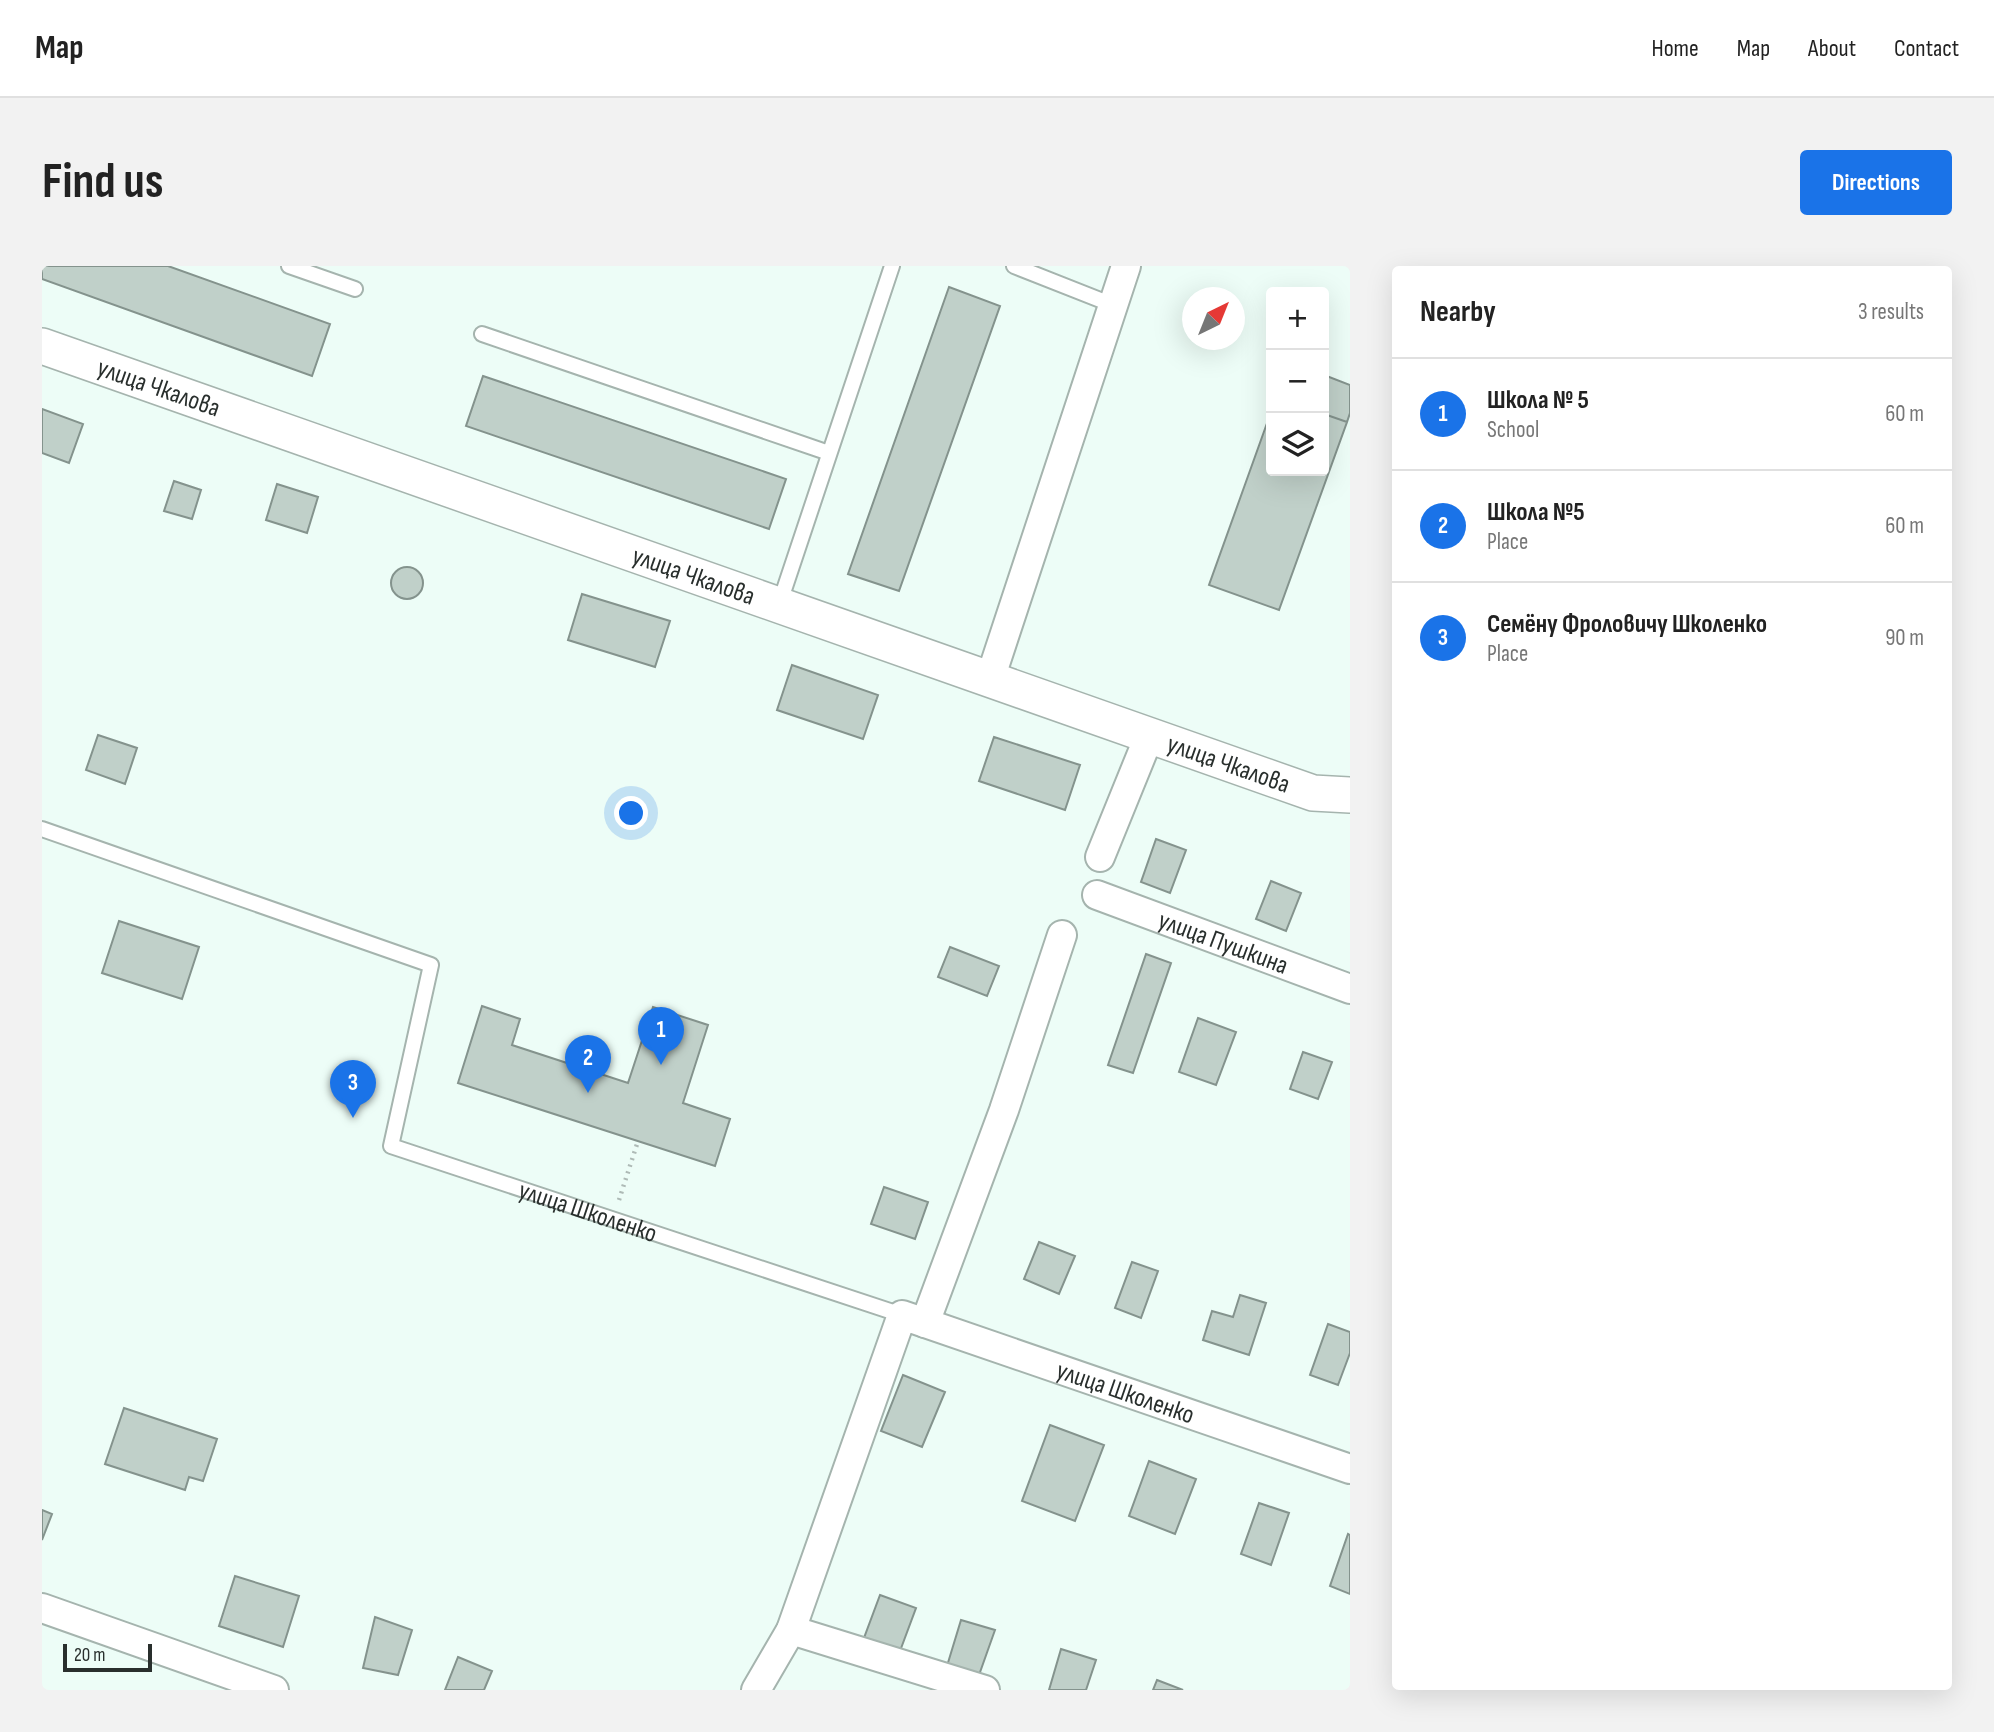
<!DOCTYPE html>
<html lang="en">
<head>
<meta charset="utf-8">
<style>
	:root { --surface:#fff; --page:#f2f2f2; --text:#222; --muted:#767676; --line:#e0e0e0; --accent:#1a73e8 }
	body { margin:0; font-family:"Sofia Sans Condensed",sans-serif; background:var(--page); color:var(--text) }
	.controls { position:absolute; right:21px; top:21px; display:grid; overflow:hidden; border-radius:7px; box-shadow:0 7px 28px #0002 }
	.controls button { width:63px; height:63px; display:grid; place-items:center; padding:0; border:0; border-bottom:2px solid var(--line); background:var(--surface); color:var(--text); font:35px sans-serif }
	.compass { position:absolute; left:1140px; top:21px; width:63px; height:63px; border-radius:50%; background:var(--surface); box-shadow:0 7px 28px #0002; rotate:43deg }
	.scale { position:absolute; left:21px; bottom:18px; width:89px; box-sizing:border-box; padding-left:7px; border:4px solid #292f2d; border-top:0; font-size:19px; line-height:24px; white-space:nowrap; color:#292f2d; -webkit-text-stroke:5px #edfdf7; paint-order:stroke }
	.you { position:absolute; left:590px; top:548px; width:24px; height:24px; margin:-18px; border:5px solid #fff; border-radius:50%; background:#1a73e8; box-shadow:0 0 0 10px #1a73e833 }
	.badge { display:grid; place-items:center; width:46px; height:46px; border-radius:50%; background:var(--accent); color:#fff; font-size:23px; font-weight:700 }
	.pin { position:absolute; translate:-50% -58px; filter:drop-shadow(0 2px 4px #0008) }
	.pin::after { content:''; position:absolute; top:37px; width:24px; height:21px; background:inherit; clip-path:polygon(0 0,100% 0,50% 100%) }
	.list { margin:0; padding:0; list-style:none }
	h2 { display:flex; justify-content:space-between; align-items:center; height:91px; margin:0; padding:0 28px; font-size:30px }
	h2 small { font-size:23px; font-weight:400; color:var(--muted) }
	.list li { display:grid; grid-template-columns:46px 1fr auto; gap:21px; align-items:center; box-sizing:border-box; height:112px; padding:0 28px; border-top:2px solid var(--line) }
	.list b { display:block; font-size:26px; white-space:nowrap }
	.list p { margin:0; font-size:23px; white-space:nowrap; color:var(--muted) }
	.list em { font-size:23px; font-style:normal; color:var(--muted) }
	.icon { flex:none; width:38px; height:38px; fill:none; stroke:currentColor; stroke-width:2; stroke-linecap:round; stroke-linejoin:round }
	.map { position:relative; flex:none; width:1308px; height:1424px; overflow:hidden; border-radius:7px }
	header { display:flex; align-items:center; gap:42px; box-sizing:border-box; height:98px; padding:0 35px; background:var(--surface); border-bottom:2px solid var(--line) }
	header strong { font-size:33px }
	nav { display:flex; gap:38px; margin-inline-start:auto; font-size:24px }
	.intro { display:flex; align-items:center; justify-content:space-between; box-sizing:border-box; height:168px; padding:0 42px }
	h1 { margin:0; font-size:49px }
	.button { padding:18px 32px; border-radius:7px; background:var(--accent); color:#fff; font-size:24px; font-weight:700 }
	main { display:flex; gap:42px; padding:0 42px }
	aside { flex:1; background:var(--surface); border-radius:7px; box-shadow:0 7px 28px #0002 }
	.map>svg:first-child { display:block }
	.building { fill:#c0d0c9; stroke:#84938d; stroke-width:2 }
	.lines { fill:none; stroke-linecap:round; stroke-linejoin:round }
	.service-casing { stroke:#a5b4ae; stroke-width:18 }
	.minor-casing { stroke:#a5b4ae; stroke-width:32 }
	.tertiary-casing { stroke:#a5b4ae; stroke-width:38 }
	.path { stroke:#aebab6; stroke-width:4.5; stroke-dasharray:2 5; stroke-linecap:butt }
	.service { stroke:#fff; stroke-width:14 }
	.minor { stroke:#fff; stroke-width:28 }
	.tertiary { stroke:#fff; stroke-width:35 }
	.labels { text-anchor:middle; stroke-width:7; stroke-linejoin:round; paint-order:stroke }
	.street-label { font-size:26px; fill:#292f2d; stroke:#edfdf7 }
</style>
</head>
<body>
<header>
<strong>Map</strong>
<nav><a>Home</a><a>Map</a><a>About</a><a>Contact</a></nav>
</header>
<div class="intro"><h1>Find us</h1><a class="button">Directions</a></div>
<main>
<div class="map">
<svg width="1308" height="1424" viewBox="0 0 1308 1424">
	<rect width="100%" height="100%" fill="#edfdf7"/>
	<!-- building -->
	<path class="building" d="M0,0H126L288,58L270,110L0,13Z
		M907,21L958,40L857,325L806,308Z
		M1282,109L1308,119V147L1305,156L1282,148Z
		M441,110L744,213L727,263L424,160Z
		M0,143L41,158L27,197L0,187Z
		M1229,146V205H1282V148L1305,156L1237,344L1167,319Z
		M132,215L159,224L150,253L122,245Z
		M235,218L276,231L265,267L224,254Z
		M349 317a16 16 0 1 1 32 0a16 16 0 1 1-32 0Z
		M540,328L628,355L613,401L526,374Z
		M750,399L836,429L821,473L735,444Z
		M56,469L95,482L83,518L44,504Z
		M952,471L1038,499L1023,544L937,515Z
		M1114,573L1144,584L1128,627L1099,616Z
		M1229,615L1259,627L1244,665L1214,653Z
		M77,655L157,681L140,733L60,707Z
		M908,681L957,700L945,730L896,711Z
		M1104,688L1129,697L1091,807L1066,799Z
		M440,740L478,753L470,779L586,817L611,741L666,759L641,837L688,853L673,900L416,817Z
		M1156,752L1194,766L1174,819L1137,806Z
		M1261,786L1290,796L1276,833L1248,823Z
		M842,921L886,936L873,973L829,958Z
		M997,976L1033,990L1017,1028L982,1013Z
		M1090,996L1116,1005L1099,1052L1073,1042Z
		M1198,1029L1224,1037L1207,1089L1161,1074L1170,1045L1191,1051Z
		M1286,1058L1308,1066V1087L1296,1119L1268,1109Z
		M861,1109L903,1126L880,1181L839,1165Z
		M82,1142L175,1173L161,1215L147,1211L143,1224L63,1198Z
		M1008,1159L1062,1179L1033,1255L980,1235Z
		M1107,1195L1154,1213L1133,1268L1087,1250Z
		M1217,1237L1247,1247L1229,1299L1199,1288Z
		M0,1244L10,1248L0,1274Z
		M1306,1268L1308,1269V1328L1288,1320Z
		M193,1310L257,1330L241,1381L177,1360Z
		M838,1329L874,1342L858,1385L822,1372Z
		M333,1351L370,1364L356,1409L321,1402Z
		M919,1354L953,1364L937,1409L905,1400Z
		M1019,1383L1054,1394L1044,1424H1007Z
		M416,1391L450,1405L442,1424H403Z
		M1115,1414L1141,1424H1111Z"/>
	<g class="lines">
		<defs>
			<g id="service">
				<path d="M247,0L313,23"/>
				<path d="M972,0L1071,39"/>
				<path d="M440,68L787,187"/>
				<path d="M737,339L850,0"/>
				<path id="s1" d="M0,563L389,699L349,880L860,1049"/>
			</g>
			<g id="minor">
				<path d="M948,413L1084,0"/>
				<path d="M1058,591L1108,468"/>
				<path id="s2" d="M1055,629L1308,723"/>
				<path d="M883,1057L962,844L1020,669"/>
				<path d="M0,1342L232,1424"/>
				<path d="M749,1364L943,1424"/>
				<path id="s3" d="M714,1424L749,1364L860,1049L1308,1203"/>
			</g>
			<g id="tertiary">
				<path id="s4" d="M0,80L1271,527L1308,529"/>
			</g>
		</defs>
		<!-- service casing -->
		<use href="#service" class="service-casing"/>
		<!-- minor casing -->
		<use href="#minor" class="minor-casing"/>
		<!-- tertiary casing -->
		<use href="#tertiary" class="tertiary-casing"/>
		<!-- path -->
		<path class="path" d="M577,934L596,875"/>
		<!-- service -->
		<use href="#service" class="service"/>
		<!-- minor -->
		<use href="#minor" class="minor"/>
		<!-- tertiary -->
		<use href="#tertiary" class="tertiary"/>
	</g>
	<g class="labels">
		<!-- street labels -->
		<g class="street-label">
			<text dy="9" stroke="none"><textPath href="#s4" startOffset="124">улица Чкалова</textPath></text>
			<text dy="9" stroke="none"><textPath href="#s4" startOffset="691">улица Чкалова</textPath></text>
			<text dy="9" stroke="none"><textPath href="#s4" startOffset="1258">улица Чкалова</textPath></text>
			<text dy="9" stroke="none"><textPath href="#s2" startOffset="135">улица Пушкина</textPath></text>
			<text dy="9" stroke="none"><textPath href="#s1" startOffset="805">улица Школенко</textPath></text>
			<text dy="9" stroke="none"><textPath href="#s3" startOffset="640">улица Школенко</textPath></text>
		</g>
	</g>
</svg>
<div class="controls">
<button>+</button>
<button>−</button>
<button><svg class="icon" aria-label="layers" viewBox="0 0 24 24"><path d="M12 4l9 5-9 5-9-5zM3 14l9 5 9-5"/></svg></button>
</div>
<svg class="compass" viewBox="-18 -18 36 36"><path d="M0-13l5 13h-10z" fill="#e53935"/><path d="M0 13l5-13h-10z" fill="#767676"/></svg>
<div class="scale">20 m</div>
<div class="you"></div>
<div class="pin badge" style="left:619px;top:799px">1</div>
<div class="pin badge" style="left:546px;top:827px">2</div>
<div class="pin badge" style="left:311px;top:852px">3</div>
</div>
<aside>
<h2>Nearby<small>3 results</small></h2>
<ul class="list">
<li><span class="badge">1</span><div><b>Школа № 5</b><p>School</p></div><em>60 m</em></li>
<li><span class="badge">2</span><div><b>Школа №5</b><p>Place</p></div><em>60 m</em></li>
<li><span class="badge">3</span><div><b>Семёну Фроловичу Школенко</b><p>Place</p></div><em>90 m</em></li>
</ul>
</aside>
</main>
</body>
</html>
